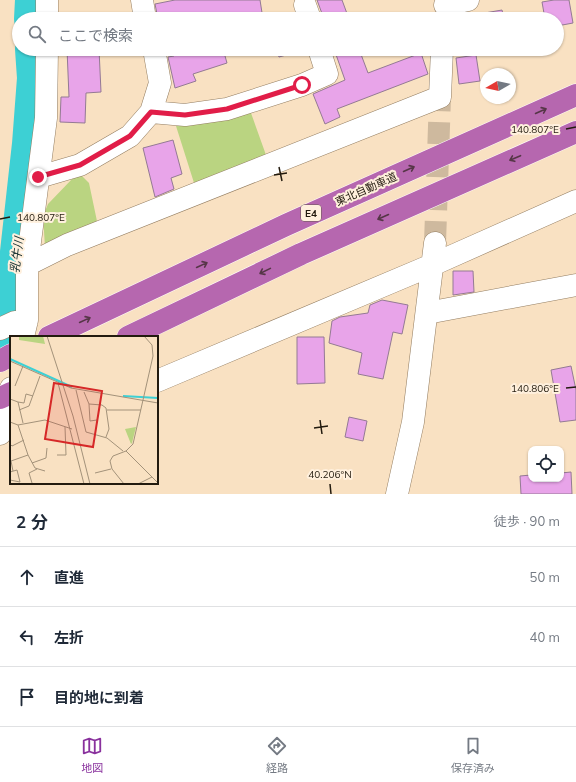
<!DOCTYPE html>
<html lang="ja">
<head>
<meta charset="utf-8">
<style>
	:root { --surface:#fff; --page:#f2f2f3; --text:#1f2937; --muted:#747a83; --line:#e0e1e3; --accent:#89319d }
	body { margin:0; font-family:Mulish,"Noto Sans JP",sans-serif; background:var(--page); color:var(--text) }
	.controls { position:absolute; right:12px; bottom:12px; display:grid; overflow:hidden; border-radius:8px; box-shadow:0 1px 3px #0004 }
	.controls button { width:36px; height:36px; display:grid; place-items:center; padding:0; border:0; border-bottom:1px solid var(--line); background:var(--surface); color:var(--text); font:20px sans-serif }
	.compass { position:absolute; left:480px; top:68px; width:36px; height:36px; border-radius:50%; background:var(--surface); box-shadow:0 1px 3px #0004; rotate:261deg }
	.stop { position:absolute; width:12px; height:12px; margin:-9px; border:3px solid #e11d48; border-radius:50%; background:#fff }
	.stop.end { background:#e11d48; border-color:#fff; box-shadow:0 1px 4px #0008 }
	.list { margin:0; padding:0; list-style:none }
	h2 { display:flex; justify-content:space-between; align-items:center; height:52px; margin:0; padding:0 16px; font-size:17px }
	h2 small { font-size:13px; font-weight:400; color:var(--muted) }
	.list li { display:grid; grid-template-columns:26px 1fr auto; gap:12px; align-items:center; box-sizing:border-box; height:60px; padding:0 16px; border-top:1px solid var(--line) }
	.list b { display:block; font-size:15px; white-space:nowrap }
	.list em { font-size:13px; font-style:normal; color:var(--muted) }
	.icon { flex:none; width:22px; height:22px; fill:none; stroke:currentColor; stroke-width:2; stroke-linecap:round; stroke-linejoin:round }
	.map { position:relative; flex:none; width:576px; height:494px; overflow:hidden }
	.search { position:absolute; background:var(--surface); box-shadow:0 1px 3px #0004; left:12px; right:12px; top:12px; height:44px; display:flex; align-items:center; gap:10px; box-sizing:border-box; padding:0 14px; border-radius:22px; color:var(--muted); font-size:15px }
	.sheet { height:232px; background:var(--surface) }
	nav { display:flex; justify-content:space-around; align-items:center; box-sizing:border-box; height:56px; border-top:1px solid var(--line); background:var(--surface); font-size:11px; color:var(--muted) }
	nav a { display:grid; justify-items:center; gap:2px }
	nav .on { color:var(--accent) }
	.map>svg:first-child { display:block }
	.green { fill:#bad481 }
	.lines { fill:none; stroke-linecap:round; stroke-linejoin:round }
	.river { stroke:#3dd0d4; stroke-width:36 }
	.building { fill:#e8a4e9; stroke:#947a94 }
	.minor-tunnel { stroke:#ceb99e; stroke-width:22; stroke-dasharray:22 11; stroke-linecap:butt }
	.minor-casing { stroke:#937d61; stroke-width:23 }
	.highway-casing { stroke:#fff; stroke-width:23 }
	.minor { stroke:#fff; stroke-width:22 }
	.highway { stroke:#b667af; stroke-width:22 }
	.highway-bridge-casing { stroke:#fff; stroke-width:23; stroke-linecap:butt }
	.highway-bridge { stroke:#b667af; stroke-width:22 }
	.oneway { stroke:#563647 }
	.route { stroke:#e11d48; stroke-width:5 }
	.ticks { fill:none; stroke:#231b0f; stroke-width:1.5 }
	.labels { text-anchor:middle; stroke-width:4; stroke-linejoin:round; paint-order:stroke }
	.shield { fill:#fff0dd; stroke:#655b4d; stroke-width:1 }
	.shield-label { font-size:10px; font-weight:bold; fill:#231b0f }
	.street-label { font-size:11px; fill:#231b0f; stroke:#fff0dd }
	.water-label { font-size:12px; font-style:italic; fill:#213939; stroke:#fff0dd }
	.inset-river { fill:none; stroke:#3dd0d4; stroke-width:2 }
	.inset-road { fill:none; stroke:#a3927a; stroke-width:1 }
	.view { fill:#d62828; fill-opacity:0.15; stroke:#d62828; stroke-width:2 }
	.inset-edge { fill:none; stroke:#231b0f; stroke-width:2 }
	.ticks-label { font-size:10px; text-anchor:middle; fill:#231b0f; stroke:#fff0dd; stroke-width:4; stroke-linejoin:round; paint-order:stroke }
</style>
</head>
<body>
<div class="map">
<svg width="576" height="494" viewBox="0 0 576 494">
	<rect width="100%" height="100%" fill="#f9e1c2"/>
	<!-- green -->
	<path class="green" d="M251,113L266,155L195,186L176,126L216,120Z
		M81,175L89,183L98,226L45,247L43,216L48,204L73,178Z"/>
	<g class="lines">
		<!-- river -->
		<path class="river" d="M32,19L33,0
			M0,339L16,270L30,144L35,78L33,49"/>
	</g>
	<!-- building -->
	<path class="building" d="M175,0H260L263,19H158L155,4Z
		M317,0H342L349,19H324Z
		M554,0H569L573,23L557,26V19H545L542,2Z
		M502,10L504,19H474L473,15Z
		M67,49H99L101,92L86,93L85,123L60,122L61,97H69Z
		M172,49H223L227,63L193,74L196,81L175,88L168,57L174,56Z
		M276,49H296L297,52L279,57Z
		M334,49H359L368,73L421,53L428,74L337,109L340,117L325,124L313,94L345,80Z
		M476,55L480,81L459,84L456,58Z
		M173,140L182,174L171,178L174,189L155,197L143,148Z
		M453,271H473L474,292L453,295Z
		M382,300L408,305L402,334L393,332L383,379L358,374L362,353L329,343L332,321L340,317L368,313L370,305Z
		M297,337H324L325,383L297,384Z
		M571,366L576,390V420L560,422L551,370Z
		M349,417L367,421L363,441L345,437Z
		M571,472L572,494H521L520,476L531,475V479H561V473Z"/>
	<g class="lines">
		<!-- minor-tunnel -->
		<path class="minor-tunnel" d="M435,243L440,97"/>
		<defs>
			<path id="minor" d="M142,0L145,19
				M305,5L310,19
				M445,5L468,0
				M47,19V0
				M151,112L185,115L227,109L302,85L327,74L319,49
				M39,177L80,165L130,136L151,112L160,83L154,49
				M27,265L67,245L440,97L442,49
				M427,313L576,285
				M0,329L15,322L27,320
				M23,337L27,320V265L46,118L47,49
				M157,381L432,265L576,201
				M0,434L11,388
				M397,494L413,422L435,243"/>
			<path id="highway" d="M49,337L286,225L576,95
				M128,337L301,254L576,132
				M0,361L11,355"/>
		</defs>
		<!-- minor casing -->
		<use href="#minor" class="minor-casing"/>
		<!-- highway casing -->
		<use href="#highway" class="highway-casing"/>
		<!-- minor -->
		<use href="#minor" class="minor"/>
		<!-- highway -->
		<use href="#highway" class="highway"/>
		<defs>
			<path id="highway-bridge" d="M0,398L11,393"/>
		</defs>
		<!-- highway-bridge casing -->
		<use href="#highway-bridge" class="highway-bridge-casing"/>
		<!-- highway-bridge -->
		<use href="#highway-bridge" class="highway-bridge"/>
	</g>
	<!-- one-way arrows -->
	<defs><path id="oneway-shaft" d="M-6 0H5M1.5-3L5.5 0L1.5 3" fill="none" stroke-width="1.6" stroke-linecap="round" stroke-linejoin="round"/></defs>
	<g class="oneway">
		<use href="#oneway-shaft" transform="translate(541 111) rotate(-24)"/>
		<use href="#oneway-shaft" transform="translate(515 158) rotate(157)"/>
		<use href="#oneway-shaft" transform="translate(409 169) rotate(-24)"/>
		<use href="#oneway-shaft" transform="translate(383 217) rotate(156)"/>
		<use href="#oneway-shaft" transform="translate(202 265) rotate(-25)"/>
		<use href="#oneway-shaft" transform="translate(265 271) rotate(154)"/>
		<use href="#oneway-shaft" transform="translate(85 320) rotate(-25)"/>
	</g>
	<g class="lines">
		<!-- route -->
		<path class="route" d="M38,177L80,165L130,136L151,112L185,115L227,109L302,85"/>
	</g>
	<!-- ticks -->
	<path class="ticks" d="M566,129L576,127M279,167L282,181M274,175L287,173M0,219L10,217M566,388L576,387M320,420L322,434M314,428L328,426M330,484L331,494"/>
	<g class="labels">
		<!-- shield labels -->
		<rect class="shield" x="301" y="205" width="20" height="16" rx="3"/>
		<g class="shield-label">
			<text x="311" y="217">E4</text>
		</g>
		<!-- street labels -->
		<g class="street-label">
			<text transform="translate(366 189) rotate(-24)" y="4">東北自動車道</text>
		</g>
		<!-- water labels -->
		<g class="water-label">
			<text transform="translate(17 255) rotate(-82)" y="4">乳牛川</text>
		</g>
	</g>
	<!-- overview -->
	<g transform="translate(10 336)">
		<rect width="148" height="148" fill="#f9e1c2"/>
		<path d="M9,0H33L35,8L9,4ZM126,91L122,107L121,108L115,93Z" fill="#bad481"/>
		<path class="inset-river" d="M0,23L62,51M113,60L148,62"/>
		<path class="inset-road" d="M37,0L63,80L80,148M0,25L61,52L148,67M48,47L74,148M5,50L13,30M66,54L76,96L97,102L113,115M74,56L79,68L92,69L96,72L99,93L96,101M0,63L8,66L13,87M8,66L14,67L16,58L23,60M79,68L80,85L87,84M9,74L19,70L30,40M97,74H131M0,86L8,89L35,84L62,93M8,89L18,119L25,132L35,135M0,108L2,110L14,104M116,115L148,147M47,119H56L55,91M22,127L36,122L37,112M3,135L1,125L18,119M0,136L7,134L10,146L0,144M85,137L101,133M22,147L19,137L27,133M114,148L102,133L100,125L103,120L116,115L123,108L143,20L142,9L134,0M128,148L142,141"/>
		<path class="view" d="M44,47L92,55L83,111L35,103Z"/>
		<rect width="148" height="148" class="inset-edge"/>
	</g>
	<g class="ticks-label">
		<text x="535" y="133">140.807°E</text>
		<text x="41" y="221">140.807°E</text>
		<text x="535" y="392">140.806°E</text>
		<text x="330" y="478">40.206°N</text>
	</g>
</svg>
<div class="controls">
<button><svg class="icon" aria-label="locate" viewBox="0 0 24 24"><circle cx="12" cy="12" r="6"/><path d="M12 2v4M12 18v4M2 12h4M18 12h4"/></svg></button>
</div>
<svg class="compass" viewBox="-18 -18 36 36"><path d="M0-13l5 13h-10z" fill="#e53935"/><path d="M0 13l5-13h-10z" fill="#747a83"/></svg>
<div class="stop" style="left:302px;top:85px"></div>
<div class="stop end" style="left:38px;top:177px"></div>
<div class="search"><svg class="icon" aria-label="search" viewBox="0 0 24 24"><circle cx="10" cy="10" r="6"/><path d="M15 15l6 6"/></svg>ここで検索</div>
</div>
<section class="sheet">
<h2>2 分<small>徒歩 · 90 m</small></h2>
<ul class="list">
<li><svg class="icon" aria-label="ahead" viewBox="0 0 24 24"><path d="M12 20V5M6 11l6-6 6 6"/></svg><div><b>直進</b></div><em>50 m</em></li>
<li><svg class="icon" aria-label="left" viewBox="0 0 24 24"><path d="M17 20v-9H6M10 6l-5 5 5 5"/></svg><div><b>左折</b></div><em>40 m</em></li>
<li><svg class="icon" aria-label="arrive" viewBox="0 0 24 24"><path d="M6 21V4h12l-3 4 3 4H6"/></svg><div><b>目的地に到着</b></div></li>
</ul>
</section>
<nav>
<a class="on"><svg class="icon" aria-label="map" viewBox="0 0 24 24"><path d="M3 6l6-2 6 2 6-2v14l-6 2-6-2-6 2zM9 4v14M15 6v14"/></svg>地図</a>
<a><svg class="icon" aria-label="directions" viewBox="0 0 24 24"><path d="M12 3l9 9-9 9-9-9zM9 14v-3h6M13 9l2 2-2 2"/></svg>経路</a>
<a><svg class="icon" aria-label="saved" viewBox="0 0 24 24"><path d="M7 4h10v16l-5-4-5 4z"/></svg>保存済み</a>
</nav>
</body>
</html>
